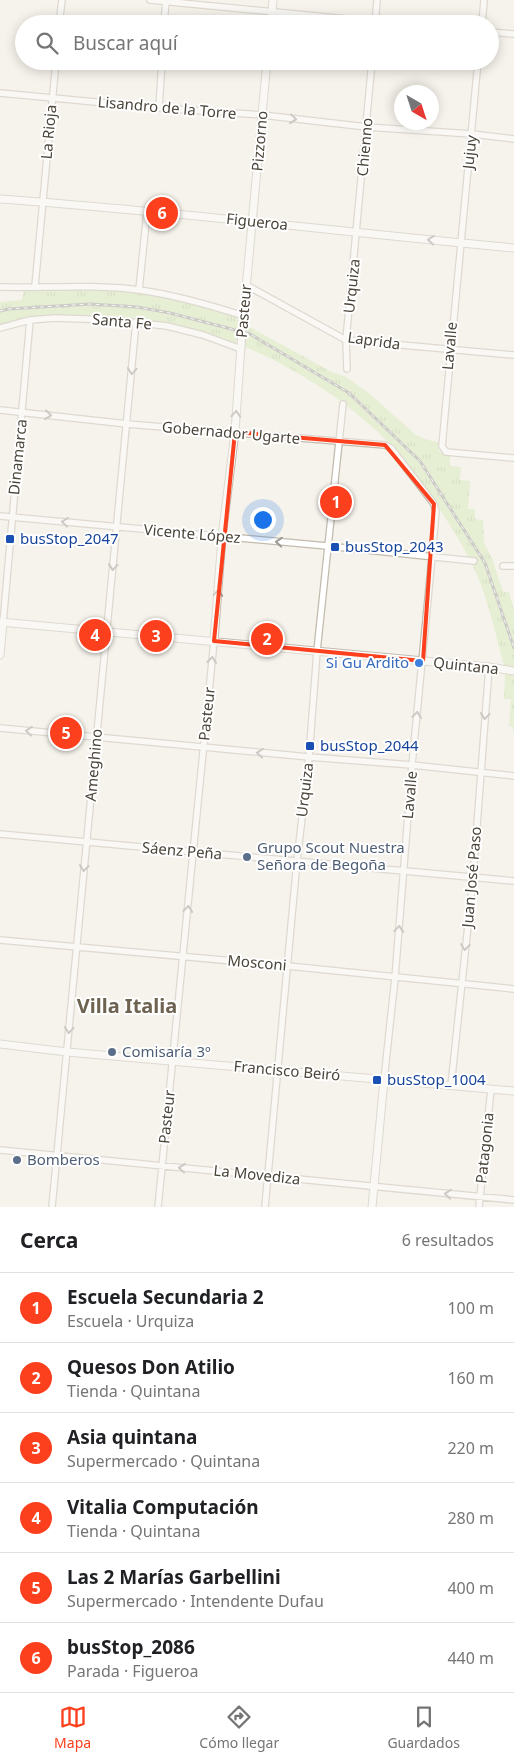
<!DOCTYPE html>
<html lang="es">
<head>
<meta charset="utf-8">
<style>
	:root { --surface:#fff; --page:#f6f6f6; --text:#202124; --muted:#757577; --line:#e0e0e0; --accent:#fc3f1d }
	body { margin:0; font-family:"Noto Sans",sans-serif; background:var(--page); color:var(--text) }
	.compass { position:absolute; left:394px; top:85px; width:45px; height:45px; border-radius:50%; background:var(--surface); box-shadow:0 2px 12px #0003; rotate:141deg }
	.you { position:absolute; left:262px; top:519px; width:18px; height:18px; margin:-12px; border:4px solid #fff; border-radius:50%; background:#1a73e8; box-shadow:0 0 0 8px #1a73e833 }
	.badge { display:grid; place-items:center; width:32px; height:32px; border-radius:50%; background:var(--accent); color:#fff; font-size:16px; font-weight:700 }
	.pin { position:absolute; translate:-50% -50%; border:2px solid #fff; box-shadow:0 1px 5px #0006 }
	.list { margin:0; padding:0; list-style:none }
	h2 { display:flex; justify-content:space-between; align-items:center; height:65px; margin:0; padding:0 20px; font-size:21px }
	h2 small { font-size:16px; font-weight:400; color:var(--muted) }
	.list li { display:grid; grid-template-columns:32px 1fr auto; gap:15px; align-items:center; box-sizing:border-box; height:70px; padding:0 20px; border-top:1px solid var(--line) }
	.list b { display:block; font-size:19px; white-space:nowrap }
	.list p { margin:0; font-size:16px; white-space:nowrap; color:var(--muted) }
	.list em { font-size:16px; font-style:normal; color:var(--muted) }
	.icon { flex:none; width:28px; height:28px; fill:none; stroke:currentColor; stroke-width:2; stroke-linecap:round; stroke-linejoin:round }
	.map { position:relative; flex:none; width:514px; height:1207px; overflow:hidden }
	.search { position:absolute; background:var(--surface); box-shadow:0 2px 12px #0003; left:15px; right:15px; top:15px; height:55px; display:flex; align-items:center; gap:12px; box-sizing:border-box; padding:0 18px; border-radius:28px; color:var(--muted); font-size:19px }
	.sheet { height:485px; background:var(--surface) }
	nav { display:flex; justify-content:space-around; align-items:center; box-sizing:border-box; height:70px; border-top:1px solid var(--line); background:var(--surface); font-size:14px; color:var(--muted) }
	nav a { display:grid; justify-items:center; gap:2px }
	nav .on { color:var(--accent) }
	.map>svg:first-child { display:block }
	.grass { fill:url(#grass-tufts) }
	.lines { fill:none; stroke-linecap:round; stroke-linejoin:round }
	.minor-casing { stroke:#c2bbae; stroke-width:8 }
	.tertiary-casing { stroke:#c2bbae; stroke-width:9 }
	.minor { stroke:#fff; stroke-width:5.5 }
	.tertiary { stroke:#fff; stroke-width:7 }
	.rail-casing { stroke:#9a9a9a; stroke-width:3 }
	.rail { stroke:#fff; stroke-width:1; stroke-dasharray:4; stroke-linecap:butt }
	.oneway { stroke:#9c9892 }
	.marked { fill:none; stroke:#fc3f1d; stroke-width:4; stroke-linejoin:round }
	.transit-dot { fill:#1a4fb4; stroke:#fff; stroke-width:2 }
	.shop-dot { fill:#3f7fe0; stroke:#fff; stroke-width:2 }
	.service-dot { fill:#5c6f8a; stroke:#fff; stroke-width:2 }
	.labels { text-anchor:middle; stroke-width:4; stroke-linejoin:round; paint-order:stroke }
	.street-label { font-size:15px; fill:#4b4439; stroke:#fff }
	.transit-label { font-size:15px; fill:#164399; stroke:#fff; text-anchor:start }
	.shop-label { font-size:15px; fill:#366cbe; stroke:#fff; text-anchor:end }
	.service-label { font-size:15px; fill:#4e5e75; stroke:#fff; text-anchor:start }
	.district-label { font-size:20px; font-weight:bold; fill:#6e6250; stroke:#fff }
</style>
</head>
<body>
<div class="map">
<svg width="514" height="1207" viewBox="0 0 514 1207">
	<defs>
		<pattern id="grass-tufts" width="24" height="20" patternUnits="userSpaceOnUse" patternTransform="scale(1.25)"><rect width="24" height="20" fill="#d2eab5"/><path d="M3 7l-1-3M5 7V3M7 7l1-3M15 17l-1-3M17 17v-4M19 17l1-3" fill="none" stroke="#b6ca9c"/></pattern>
	</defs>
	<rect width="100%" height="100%" fill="#f6f3ec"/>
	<!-- grass -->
	<path class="grass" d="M41,289L132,291L200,304L236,316L240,326L238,341L233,343L170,324L131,319L53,316L0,326V302L22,300L24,290Z
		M246,325L330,371L346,377L370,394L416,435L428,440L438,442C437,451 441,455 450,456V466L461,467L460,480L470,481L468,509H475V519L483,520L484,543L492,558L503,592H509L514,611V669L504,665C495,633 487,594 472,564C455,530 433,499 410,469C400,457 391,445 380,434C341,397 293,367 243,346Z
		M505,672L514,673V734L513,727L509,726L511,699H504Z"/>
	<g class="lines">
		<defs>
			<path id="minor" d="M150,0L399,24
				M59,24L62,0
				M164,24L166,0
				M375,24L377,0
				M482,24L484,0
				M490,32L514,34
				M478,61L442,446L446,452L514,458
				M0,93L159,108L262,115L367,127L472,134L514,139
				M159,108L162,61
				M246,285L346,340L514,355
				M35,286L56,61
				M0,287C46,288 93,284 139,290C175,295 210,305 244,316
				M139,290L147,212
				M0,328L30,320L55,318L112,320L167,326L203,335L241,349
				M347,369L346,340L372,61
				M0,410L127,424L385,445L391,448L434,504L436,512L432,557L412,765L395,978L384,1080
				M0,516L327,546L474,561
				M503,566H514
				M3,623L30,320
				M0,728L309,757L412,765L514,776
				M0,834L514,881
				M0,940L288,966L514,989
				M451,1086L473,878L489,667
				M0,1150L514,1200
				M52,1207L136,322
				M158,1207L214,641
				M265,1207L297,861L309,757L317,651L343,404
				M479,1207L491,1089"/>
			<path id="tertiary" d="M271,24L273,0
				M0,199C172,211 343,232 514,248
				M0,622L489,667L514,671
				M214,641L222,537L235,432L242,332L267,61
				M0,655L3,623
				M0,1044L67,1052L514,1091
				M372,1207L384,1080"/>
		</defs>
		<!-- minor casing -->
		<use href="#minor" class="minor-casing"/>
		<!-- tertiary casing -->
		<use href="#tertiary" class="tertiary-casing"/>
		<!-- minor -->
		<use href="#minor" class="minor"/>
		<!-- tertiary -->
		<use href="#tertiary" class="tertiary"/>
		<defs>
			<path id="rail" d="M0,311L9,309L90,304L137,307L170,313L250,334L349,393L420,461L485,563L514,648"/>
		</defs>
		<!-- rail casing -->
		<use href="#rail" class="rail-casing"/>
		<!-- rail -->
		<use href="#rail" class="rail"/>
	</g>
	<!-- one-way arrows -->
	<defs><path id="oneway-chevron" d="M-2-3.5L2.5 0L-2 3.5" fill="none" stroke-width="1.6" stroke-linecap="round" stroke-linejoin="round" transform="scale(1.25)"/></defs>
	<g class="oneway">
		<use href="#oneway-chevron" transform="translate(293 119) rotate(6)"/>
		<use href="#oneway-chevron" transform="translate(431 240) rotate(-175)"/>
		<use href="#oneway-chevron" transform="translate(132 371) rotate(95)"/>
		<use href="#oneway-chevron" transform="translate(236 414) rotate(-86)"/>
		<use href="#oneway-chevron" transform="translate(48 415) rotate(6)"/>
		<use href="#oneway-chevron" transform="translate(65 522) rotate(-175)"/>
		<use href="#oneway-chevron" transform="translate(279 542) rotate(-175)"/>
		<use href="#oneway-chevron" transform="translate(113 567) rotate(95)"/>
		<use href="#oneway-chevron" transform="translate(218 593) rotate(-85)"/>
		<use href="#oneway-chevron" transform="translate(212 660) rotate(-84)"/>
		<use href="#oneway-chevron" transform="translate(417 715) rotate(-84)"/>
		<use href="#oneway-chevron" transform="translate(485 716) rotate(95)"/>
		<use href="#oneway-chevron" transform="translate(29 731) rotate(-175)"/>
		<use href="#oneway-chevron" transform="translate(260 753) rotate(-175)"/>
		<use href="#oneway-chevron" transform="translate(84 868) rotate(96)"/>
		<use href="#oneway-chevron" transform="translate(188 909) rotate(-84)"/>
		<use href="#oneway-chevron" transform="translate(399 929) rotate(-85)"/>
		<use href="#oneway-chevron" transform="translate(465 947) rotate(97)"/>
		<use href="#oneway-chevron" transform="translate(69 1030) rotate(95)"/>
		<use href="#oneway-chevron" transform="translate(182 1168) rotate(-174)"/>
		<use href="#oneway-chevron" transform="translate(448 1194) rotate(-174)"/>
	</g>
	<!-- marked area -->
	<path d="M0 0H514V1207H0ZM235,432L385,445L434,504L423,661L214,641Z" fill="#f6f3ec" fill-opacity=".55" fill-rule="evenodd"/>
	<path class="marked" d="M235,432L385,445L434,504L423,661L214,641Z"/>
	<!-- markers -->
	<g class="transit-dot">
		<rect x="5" y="534" width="10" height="10" rx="2.5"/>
		<rect x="330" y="542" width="10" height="10" rx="2.5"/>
		<rect x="305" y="741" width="10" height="10" rx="2.5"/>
		<rect x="372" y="1075" width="10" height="10" rx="2.5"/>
	</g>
	<circle class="shop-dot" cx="419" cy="663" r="5"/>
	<g class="service-dot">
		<circle cx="247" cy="857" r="5"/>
		<circle cx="112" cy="1052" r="5"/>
		<circle cx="17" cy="1160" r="5"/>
	</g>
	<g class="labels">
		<!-- street labels -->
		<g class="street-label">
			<text transform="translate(167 108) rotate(5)" y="5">Lisandro de la Torre</text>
			<text transform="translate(49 132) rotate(-85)" y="5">La Rioja</text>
			<text transform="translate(260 141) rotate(-85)" y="5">Pizzorno</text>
			<text transform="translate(365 147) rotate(-85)" y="5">Chienno</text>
			<text transform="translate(470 152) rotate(-84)" y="5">Jujuy</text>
			<text transform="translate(257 222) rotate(6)" y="5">Figueroa</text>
			<text transform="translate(352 286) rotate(-84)" y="5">Urquiza</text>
			<text transform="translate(244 311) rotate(-85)" y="5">Pasteur</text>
			<text transform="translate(122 322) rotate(5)" y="5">Santa Fe</text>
			<text transform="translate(374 341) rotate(8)" y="5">Laprida</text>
			<text transform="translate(450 346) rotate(-85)" y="5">Lavalle</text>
			<text transform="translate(231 433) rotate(5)" y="5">Gobernador Ugarte</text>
			<text transform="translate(18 457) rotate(-84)" y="5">Dinamarca</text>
			<text transform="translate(192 534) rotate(5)" y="5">Vicente López</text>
			<text transform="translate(466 666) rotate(6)" y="5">Quintana</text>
			<text transform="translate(207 714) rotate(-84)" y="5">Pasteur</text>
			<text transform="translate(94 765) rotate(-85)" y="5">Ameghino</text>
			<text transform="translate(305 790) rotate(-83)" y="5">Urquiza</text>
			<text transform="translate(410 795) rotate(-85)" y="5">Lavalle</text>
			<text transform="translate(182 851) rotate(5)" y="5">Sáenz Peña</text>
			<text transform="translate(472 877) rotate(-85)" y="5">Juan José Paso</text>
			<text transform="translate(257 963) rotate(5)" y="5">Mosconi</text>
			<text transform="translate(287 1071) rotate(5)" y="5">Francisco Beiró</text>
			<text transform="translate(167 1117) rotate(-84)" y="5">Pasteur</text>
			<text transform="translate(485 1148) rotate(-84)" y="5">Patagonia</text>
			<text transform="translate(257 1175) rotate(6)" y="5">La Movediza</text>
		</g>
		<!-- transit labels -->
		<g class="transit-label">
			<text x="20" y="544">busStop_2047</text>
			<text x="345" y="552">busStop_2043</text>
			<text x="320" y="751">busStop_2044</text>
			<text x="387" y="1085">busStop_1004</text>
		</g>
		<!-- shop labels -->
		<g class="shop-label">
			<text x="409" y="668">Si Gu Ardito</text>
		</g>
		<!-- service labels -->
		<g class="service-label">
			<text x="257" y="853">Grupo Scout Nuestra<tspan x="257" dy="17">Señora de Begoña</tspan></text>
			<text x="122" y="1057">Comisaría 3º</text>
			<text x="27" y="1165">Bomberos</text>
		</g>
		<!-- district labels -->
		<g class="district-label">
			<text x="127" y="1013">Villa Italia</text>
		</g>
	</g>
</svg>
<svg class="compass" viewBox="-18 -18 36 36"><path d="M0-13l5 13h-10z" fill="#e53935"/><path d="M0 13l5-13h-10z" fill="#757577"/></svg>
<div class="you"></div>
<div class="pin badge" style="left:336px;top:502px">1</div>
<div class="pin badge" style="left:267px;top:639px">2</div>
<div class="pin badge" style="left:156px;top:636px">3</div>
<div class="pin badge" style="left:95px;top:635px">4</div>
<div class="pin badge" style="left:66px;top:733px">5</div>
<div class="pin badge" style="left:162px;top:213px">6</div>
<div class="search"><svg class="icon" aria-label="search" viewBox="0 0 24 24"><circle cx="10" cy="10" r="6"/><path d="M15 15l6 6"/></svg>Buscar aquí</div>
</div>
<section class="sheet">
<h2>Cerca<small>6 resultados</small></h2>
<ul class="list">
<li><span class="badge">1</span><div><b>Escuela Secundaria 2</b><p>Escuela · Urquiza</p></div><em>100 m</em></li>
<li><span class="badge">2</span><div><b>Quesos Don Atilio</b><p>Tienda · Quintana</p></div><em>160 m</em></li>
<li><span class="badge">3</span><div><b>Asia quintana</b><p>Supermercado · Quintana</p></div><em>220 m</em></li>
<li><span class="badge">4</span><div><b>Vitalia Computación</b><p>Tienda · Quintana</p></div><em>280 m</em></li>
<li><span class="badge">5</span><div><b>Las 2 Marías Garbellini</b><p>Supermercado · Intendente Dufau</p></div><em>400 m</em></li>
<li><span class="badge">6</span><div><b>busStop_2086</b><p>Parada · Figueroa</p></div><em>440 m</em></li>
</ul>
</section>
<nav>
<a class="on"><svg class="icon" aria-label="map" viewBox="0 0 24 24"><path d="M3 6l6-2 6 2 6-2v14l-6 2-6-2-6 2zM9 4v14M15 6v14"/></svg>Mapa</a>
<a><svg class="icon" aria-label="directions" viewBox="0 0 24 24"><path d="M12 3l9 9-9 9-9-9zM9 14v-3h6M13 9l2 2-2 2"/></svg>Cómo llegar</a>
<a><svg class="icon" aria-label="saved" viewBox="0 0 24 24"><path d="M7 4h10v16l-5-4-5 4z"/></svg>Guardados</a>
</nav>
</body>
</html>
